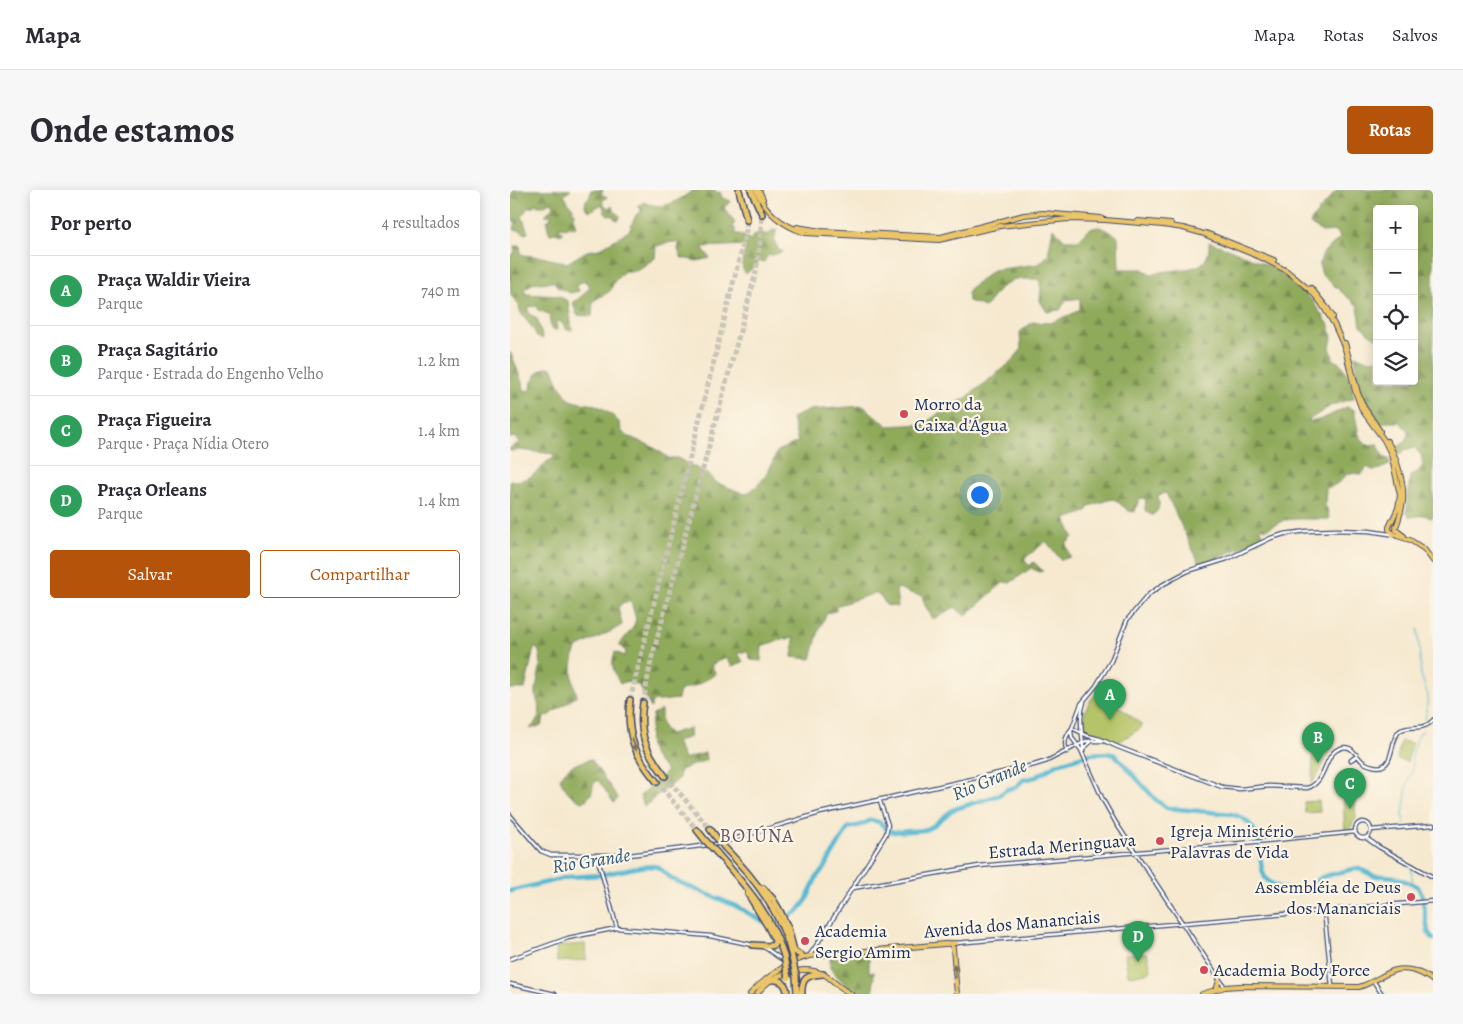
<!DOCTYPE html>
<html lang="pt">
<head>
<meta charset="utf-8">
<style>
	:root { --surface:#fff; --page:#f7f7f7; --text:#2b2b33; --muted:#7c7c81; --line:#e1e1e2; --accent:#b45309 }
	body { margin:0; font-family:Alegreya,serif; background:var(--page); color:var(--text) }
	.controls { position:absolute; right:15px; top:15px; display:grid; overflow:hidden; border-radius:5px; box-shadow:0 2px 12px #0003 }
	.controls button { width:45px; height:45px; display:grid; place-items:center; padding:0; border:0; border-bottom:1px solid var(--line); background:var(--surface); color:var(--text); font:25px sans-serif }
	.you { position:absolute; left:469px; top:304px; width:18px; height:18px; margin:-12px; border:4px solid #fff; border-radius:50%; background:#1a73e8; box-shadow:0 0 0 8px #1a73e833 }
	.badge { display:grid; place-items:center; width:32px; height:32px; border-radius:50%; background:var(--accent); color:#fff; font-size:16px; font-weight:700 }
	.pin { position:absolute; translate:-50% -41px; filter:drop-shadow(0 1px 2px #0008) }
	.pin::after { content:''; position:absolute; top:26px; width:18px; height:15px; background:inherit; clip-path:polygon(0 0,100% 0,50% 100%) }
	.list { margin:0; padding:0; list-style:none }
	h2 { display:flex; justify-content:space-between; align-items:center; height:65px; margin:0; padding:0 20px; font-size:21px }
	h2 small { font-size:16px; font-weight:400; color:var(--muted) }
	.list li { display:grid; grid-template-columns:32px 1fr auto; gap:15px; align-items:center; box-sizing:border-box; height:70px; padding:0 20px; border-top:1px solid var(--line) }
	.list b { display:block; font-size:19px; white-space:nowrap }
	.list p { margin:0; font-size:16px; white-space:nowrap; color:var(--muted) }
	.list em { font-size:16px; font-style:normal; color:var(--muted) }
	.actions { display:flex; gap:10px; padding:15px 20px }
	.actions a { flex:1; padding:11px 0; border:1px solid var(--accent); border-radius:5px; text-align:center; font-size:18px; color:var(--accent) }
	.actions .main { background:var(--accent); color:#fff }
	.icon { flex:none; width:28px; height:28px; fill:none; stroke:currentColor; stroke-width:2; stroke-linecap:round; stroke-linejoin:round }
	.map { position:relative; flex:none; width:923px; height:804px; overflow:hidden; border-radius:5px }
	header { display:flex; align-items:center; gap:30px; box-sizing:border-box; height:70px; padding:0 25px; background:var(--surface); border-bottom:1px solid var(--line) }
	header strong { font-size:24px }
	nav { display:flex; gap:28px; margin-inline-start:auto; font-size:18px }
	.intro { display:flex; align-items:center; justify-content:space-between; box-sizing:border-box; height:120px; padding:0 30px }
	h1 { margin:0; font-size:35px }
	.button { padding:12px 22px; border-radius:5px; background:var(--accent); color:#fff; font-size:18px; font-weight:700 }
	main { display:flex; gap:30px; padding:0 30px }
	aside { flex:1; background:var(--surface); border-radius:5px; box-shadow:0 2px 12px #0003 }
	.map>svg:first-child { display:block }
	.forest { fill:url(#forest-firs); stroke:#566c5d }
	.green { fill:#b5c467; stroke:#687a62 }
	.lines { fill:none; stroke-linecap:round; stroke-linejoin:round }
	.stream { stroke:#54b8d2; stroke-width:1 }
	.river { stroke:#54b8d2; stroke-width:4.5 }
	.highway-tunnel { stroke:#cac4b9; stroke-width:5; stroke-dasharray:5 2.5; stroke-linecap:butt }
	.minor-casing { stroke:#3c4b6f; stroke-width:5 }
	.major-casing { stroke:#3c4b6f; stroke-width:6 }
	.highway-casing { stroke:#3c4b6f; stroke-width:8 }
	.minor { stroke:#fff; stroke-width:2.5 }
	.major { stroke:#edc569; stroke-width:4 }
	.highway { stroke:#edc569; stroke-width:5 }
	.highway-bridge-casing { stroke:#3c4b6f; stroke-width:8; stroke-linecap:butt }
	.highway-bridge { stroke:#edc569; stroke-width:5 }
	.oneway { fill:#797263 }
	.poi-dot { fill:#d1495b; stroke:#fcf5e5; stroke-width:2 }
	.labels { text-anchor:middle; stroke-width:4.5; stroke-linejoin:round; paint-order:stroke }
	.poi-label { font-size:18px; fill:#1b2f5e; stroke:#fcf5e5; text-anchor:start }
	.street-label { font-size:18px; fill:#1b2f5e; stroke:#fcf5e5 }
	.water-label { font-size:19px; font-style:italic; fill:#2c5881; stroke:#fcf5e5 }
	.neighbourhood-label { font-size:19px; letter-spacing:1px; fill:#68596d; stroke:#fcf5e5 }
</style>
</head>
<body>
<header>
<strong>Mapa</strong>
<nav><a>Mapa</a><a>Rotas</a><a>Salvos</a></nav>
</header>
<div class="intro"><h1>Onde estamos</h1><a class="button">Rotas</a></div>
<main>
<aside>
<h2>Por perto<small>4 resultados</small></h2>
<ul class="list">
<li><span class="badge" style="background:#2e9e5b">A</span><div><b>Praça Waldir Vieira</b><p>Parque</p></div><em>740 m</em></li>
<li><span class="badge" style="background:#2e9e5b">B</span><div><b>Praça Sagitário</b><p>Parque · Estrada do Engenho Velho</p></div><em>1.2 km</em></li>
<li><span class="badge" style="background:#2e9e5b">C</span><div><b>Praça Figueira</b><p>Parque · Praça Nídia Otero</p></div><em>1.4 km</em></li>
<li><span class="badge" style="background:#2e9e5b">D</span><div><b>Praça Orleans</b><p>Parque</p></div><em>1.4 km</em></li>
</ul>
<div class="actions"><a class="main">Salvar</a><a>Compartilhar</a></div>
</aside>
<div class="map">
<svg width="923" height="804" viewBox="0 0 923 804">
	<defs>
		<pattern id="forest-firs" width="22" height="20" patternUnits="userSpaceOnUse" patternTransform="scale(1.25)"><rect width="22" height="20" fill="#90aa5c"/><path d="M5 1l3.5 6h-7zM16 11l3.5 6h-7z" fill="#758b4f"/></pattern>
	</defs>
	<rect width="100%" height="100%" fill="#fcf5e5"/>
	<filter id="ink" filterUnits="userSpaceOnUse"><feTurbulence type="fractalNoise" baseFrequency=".02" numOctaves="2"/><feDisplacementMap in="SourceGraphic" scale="10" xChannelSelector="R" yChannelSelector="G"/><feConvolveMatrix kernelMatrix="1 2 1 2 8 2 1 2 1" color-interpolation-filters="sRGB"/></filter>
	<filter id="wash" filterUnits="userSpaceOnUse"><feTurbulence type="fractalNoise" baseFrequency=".0096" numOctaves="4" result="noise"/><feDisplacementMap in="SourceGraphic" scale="20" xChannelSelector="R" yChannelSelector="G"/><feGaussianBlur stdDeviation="1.12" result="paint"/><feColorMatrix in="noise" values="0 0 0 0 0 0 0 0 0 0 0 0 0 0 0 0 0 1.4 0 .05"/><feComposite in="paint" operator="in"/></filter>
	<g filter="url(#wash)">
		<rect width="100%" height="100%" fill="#f6e9d0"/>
		<!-- forest -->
		<path class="forest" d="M0,0H61L54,5L59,14L64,19L61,20L62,22H65L64,29L66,37L61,38L58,35H57L58,38L48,37L53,43L51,45L46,43L40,44L38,39L37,31L41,28V25H35L44,16L43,13L39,12L35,16H29L24,14L23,17H18L12,26L18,43L15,44L9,40H4L6,31H0Z
			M81,0H93L91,4L97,7L92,12L94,15L98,18L102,16L104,21L110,26L109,30L105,29L102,25L98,26L94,22V17L91,15L80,21L77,20L75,16L76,10L80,7Z
			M184,0H205L208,3L210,2L212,8L221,11L214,18L225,32L222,38H225V44H229L241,50L243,46L250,42L257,45L261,41L267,39L264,51L269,60L273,62L262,65H258L254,72L250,71L236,84C228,76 235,65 236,55L192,57L200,68L187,71L172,68L168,60L169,53L162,52L146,56L145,68L126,81H114L104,92L100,101L83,111L82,126L67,125L63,113L73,105L80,97L75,91L66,94L69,101L60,103L47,97L45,92C38,91 32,94 25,92L14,99L16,104L48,106L58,111L62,140H57L51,132L46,131L47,140L41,139L39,124L28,120V116L18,117L19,123L27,129L33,149L27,147C25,143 24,139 21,136C15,128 9,124 9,114L1,106L0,66L5,62L4,56H10L11,64L13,65L32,67L57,73L77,61L89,59L119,41L126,25L131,22V20L129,16L133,12C155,21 165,12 184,0Z
			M827,0H923V327L920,328L915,325L900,327L896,322L900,286L909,281L913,275L911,265L904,257L895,260L890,265L887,258L897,250L898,241L890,232H875L870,234C849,208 847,198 845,165L857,170L867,169V191H904V19H867V149L857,142L851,135L848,116L812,85L809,74L814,62L830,48L827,41L812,42L800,34L803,28Z
			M589,37L603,43L608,47L609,79H632L639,83L644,84C666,76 702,87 699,52L722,60L761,77L787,94L803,112L819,135L822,148L820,157L823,169L833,176L841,193L844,208L822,215L797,231C810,233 825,222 837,217L844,220L849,245L856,255L868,254L873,267L879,269L880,275L864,281L857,277L852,284L838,283C831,291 826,296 816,298L815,317L817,318L819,329H787L774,330L756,339L752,337L751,339L754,348L699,372L690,375L656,303L648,305C649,313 651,320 642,325L636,322L635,319L636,309L632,308L628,311L625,322L619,321L604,309L598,310L579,316L576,322L555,329L563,347L556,354L560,367L551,370L536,351L514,369L519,376L524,372L533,381L529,382L521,378L500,393L494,392L455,426L445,417L423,429L415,415L412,406L400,403L389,398L386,400L388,417L376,415L372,408L365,403L326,416V421L317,423L309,440L301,469L282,467L284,448L269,450L252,456L251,471L241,470L237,461L228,463L233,472L222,476L216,467L201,475L206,484L187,495L171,500L169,504L168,509L141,512V518L130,496L117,491L110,494C104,482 100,475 105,462L115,466L116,462L109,455L123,438L126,429L121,412H114L108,417L112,435C98,444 81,450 66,458C60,479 61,485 67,506L39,525L34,527L32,535L20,539C23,535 28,530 29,526C31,519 27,512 26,506C25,488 35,476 28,459L24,458L15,499H0V290C9,293 20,288 27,282C33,277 35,271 43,269L44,264L10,260L0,261V258L9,253L6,247L0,248V162L5,173L15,201L21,200L22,192L29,181L37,177L42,178L44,181L49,195L59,209L66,212L85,215L92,218L101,224L110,233L111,240L115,245L141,256L159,268H167L198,284L207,293L235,304C252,296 261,279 267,261L288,252L282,228L300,220L353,216L378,236L414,234L435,219L456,208L500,173L511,160L510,142L523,132L540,133L562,124L570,119V108L556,110L550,120L537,122L530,111L531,98L529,89H504L490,98L475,117L458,111V100L483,80L529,74L538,65L543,38L555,50H568L579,39Z
			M151,520C151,532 150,536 160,544L180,538L179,547L166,552L174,569L195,563L196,570L170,580L169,589L145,607L135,617L130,606L157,581C135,560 138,553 143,524Z
			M81,569L108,608L104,613L88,590L83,594C83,604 80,607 73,612C63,610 54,598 50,589C58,574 67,574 81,569Z
			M359,763V782H364L363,804C341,803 334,794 320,778V765Z"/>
		<!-- green -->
		<path class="green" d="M588,502L591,503L631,534V538L608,552L589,546L578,544C569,530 576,512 588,502Z
			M891,551L902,553L897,572L887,569Z
			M804,554L819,563L809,583L802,593L803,555Z
			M834,607H843L845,608L846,629L843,632L840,641L835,640L833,610Z
			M809,611L810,622L795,623L794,612Z
			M75,754L76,770L47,772L46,756Z
			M637,763L641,779L640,782L621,786L618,785L615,764Z"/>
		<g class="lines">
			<!-- stream -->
			<path class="stream" d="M908,439L911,485L918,505L915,531
				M894,636L893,625L897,595L903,579L902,567L907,548L913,540
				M901,677L903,694"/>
			<!-- river -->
			<path class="river" d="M0,701L59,687L90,685L130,677L144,676L148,677L162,689L175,695L226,716L254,732L267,733L288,721L296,711L307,686L313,680L338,638L351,635L361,630L369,632L378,640L384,642L415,640L423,636L442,620L489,605L498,599L506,597L513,590L526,587L547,574L580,564L597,563L605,565L609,569L646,610L657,618L721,624C747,630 748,648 751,672C752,678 752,685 757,690C764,697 777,699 786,702H790L812,687L843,679H850L864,686H875L884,687L903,694L908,697L912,705L918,742L923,749"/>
		</g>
	</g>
	<g filter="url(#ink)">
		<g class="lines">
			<!-- highway-tunnel -->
			<path class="highway-tunnel" d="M120,510L236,41L237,30
				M133,513L141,471L246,82L250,53L252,24
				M155,586L200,639
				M147,592L187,640"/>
			<defs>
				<path id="minor" d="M574,558L583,550
					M573,561C573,543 568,529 574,512
					M557,562C553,552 556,546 562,538L578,546L590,549L608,557L712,597L730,599L759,596L797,598C817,593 813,563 831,558C842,554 845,565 852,571C855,574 859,575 863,576C887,582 878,547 891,540C902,535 914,541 923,530
					M841,570L847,566
					M0,625L31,661L41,665H119L207,654L310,623L524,575L537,571L576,551H595
					M845 640a8 8 0 1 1 16 0a8 8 0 1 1-16 0Z
					M861,640L923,635
					M856,648L869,657L923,687
					M87,666L107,738
					M343,698L469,676L755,651L845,642
					M814,720L822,796
					M446,753L923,711
					M253,757C265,762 268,772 283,771
					M299,766L306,756L376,644L378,635L369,609
					M0,769L58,748L107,738L200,746L243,755
					M864,792L872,804
					M0,794L45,804
					M714,796L606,633L593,610L571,560L562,548L561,541L571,514L586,496L601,471L617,430L638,405L652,395L678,381L717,369L761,348L774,344L797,341L826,340L859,341L886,345"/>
				<path id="major" d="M246,0C256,23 272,35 295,43L429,50L490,36L558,29L595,30L653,35L673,38L691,43L752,68L777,81L801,101L811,113L824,134L835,159L845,201L852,220L874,250L881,264L890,305L888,318L879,337V340L887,346L900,350
					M249,0L253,9
					M628,31L661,34
					M287,37L311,41L431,47L514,25L533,23L591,28
					M696,43L764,70
					M801,98L818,119L823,127
					M835,153L848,203L854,217L870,241
					M877,251C886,264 895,295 893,311C892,319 889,329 886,337
					M886,340L894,346
					M900,350L914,359L923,371
					M440,753L443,758L447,804
					M706,800L709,791
					M240,804C255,788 277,772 299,766L446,753
					M247,804C261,784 292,773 315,785C324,791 331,799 341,804
					M692,804L715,797L729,796L849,797C860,794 868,788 878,783C893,775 911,781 923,791"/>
				<path id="highway" d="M229,0L237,30
					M241,0L252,24
					M120,510C116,545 125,566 147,592
					M133,513C128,544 136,562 155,586
					M200,639L206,647
					M187,640L195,650
					M215,658C245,689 272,723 282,767
					M207,663C236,697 260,722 274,766
					M253,698L263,709L270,721L278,738L284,761L293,767
					M238,704L258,737L265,751L264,755L260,756L243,755
					M286,786L287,804
					M260,790C270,789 277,793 277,804
					M292,804C291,788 297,785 313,784"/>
			</defs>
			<!-- minor casing -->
			<use href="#minor" class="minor-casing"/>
			<!-- major casing -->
			<use href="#major" class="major-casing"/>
			<!-- highway casing -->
			<use href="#highway" class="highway-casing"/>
			<!-- minor -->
			<use href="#minor" class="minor"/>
			<!-- major -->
			<use href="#major" class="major"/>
			<!-- highway -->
			<use href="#highway" class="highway"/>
			<defs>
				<path id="highway-bridge" d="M206,647L215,658
					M195,650L207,663
					M274,766L278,788
					M282,767L286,786"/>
			</defs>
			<!-- highway-bridge casing -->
			<use href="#highway-bridge" class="highway-bridge-casing"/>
			<!-- highway-bridge -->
			<use href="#highway-bridge" class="highway-bridge"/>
		</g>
		<!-- one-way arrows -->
		<defs><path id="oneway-solid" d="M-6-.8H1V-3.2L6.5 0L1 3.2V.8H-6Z" transform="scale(1.25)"/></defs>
		<g class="oneway">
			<use href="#oneway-solid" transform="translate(124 554) rotate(71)"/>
			<use href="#oneway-solid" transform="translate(445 781) rotate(-95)"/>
		</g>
	</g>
	<!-- markers -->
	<g class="poi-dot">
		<circle cx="394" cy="224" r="5"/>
		<circle cx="650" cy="651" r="5"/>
		<circle cx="901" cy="707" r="5"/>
		<circle cx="295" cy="751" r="5"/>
		<circle cx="694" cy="780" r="5"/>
	</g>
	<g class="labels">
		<!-- poi labels -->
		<g class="poi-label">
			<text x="404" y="220">Morro da<tspan x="404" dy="21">Caixa d'Água</tspan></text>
			<text x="660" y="647">Igreja Ministério<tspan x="660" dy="21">Palavras de Vida</tspan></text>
			<text x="891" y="703" text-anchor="end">Assembléia de Deus<tspan x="891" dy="21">dos Mananciais</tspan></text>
			<text x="305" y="747">Academia<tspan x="305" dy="21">Sergio Amim</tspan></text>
			<text x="704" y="786">Academia Body Force</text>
		</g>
		<!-- street labels -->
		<g class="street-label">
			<text transform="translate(552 656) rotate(-5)" y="6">Estrada Meringuava</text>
			<text transform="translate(502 734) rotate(-5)" y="6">Avenida dos Mananciais</text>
		</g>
		<!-- water labels -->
		<g class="water-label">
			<text transform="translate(479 589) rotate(-23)" y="7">Rio Grande</text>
			<text transform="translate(81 670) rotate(-9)" y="7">Rio Grande</text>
		</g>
		<!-- neighbourhood labels -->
		<g class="neighbourhood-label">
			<text x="247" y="652">BOIÚNA</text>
		</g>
	</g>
</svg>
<div class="controls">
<button>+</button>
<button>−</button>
<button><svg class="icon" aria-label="locate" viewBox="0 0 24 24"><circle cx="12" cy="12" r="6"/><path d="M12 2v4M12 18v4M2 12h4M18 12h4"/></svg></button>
<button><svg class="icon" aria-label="layers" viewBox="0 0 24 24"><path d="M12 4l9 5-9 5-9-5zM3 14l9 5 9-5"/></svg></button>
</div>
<div class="you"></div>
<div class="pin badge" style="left:600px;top:530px;background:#2e9e5b">A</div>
<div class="pin badge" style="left:808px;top:573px;background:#2e9e5b">B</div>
<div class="pin badge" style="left:840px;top:619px;background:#2e9e5b">C</div>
<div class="pin badge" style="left:628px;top:772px;background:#2e9e5b">D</div>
</div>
</main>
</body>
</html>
